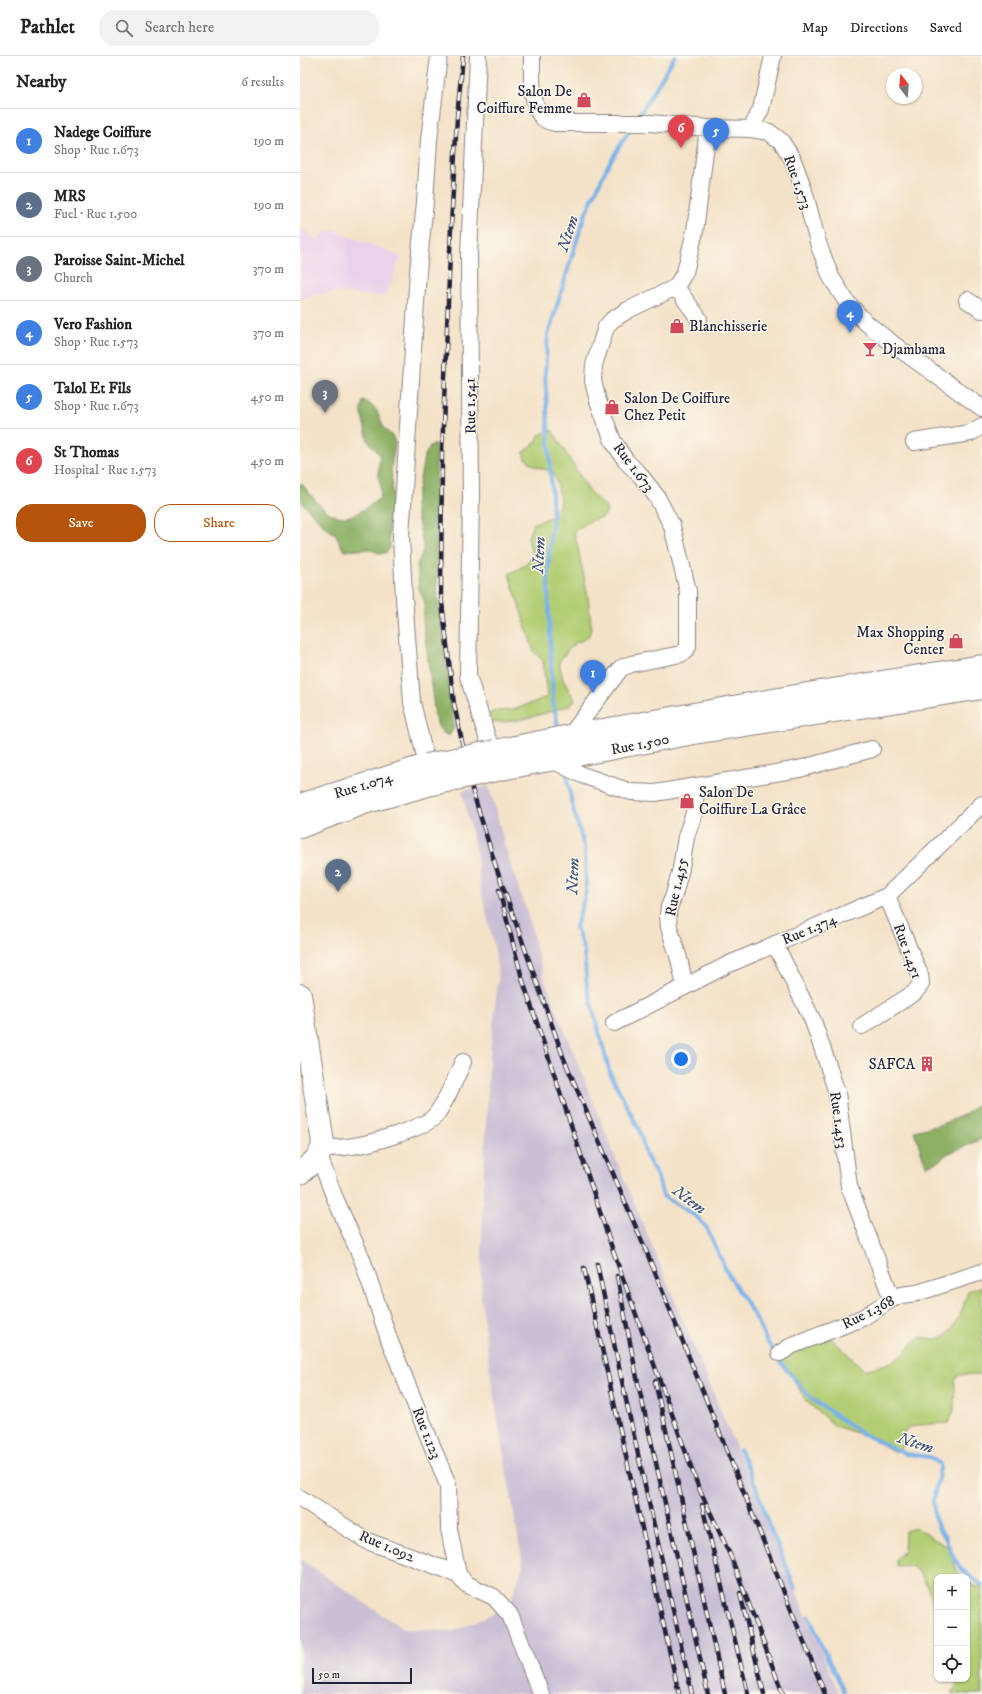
<!DOCTYPE html>
<html lang="en">
<head>
<meta charset="utf-8">
<style>
	:root { --surface:#fff; --page:#f2f2f2; --text:#222; --muted:#767676; --line:#e0e0e0; --accent:#b45309 }
	body { margin:0; font-family:"IM FELL DW Pica",serif; background:var(--page); color:var(--text) }
	.controls { position:absolute; right:12px; bottom:12px; display:grid; overflow:hidden; border-radius:8px; box-shadow:0 1px 3px #0004 }
	.controls button { width:36px; height:36px; display:grid; place-items:center; padding:0; border:0; border-bottom:1px solid var(--line); background:var(--surface); color:var(--text); font:20px sans-serif }
	.compass { position:absolute; left:586px; top:12px; width:36px; height:36px; border-radius:50%; background:var(--surface); box-shadow:0 1px 3px #0004; rotate:344deg }
	.scale { position:absolute; left:12px; bottom:10px; width:100px; box-sizing:border-box; padding-left:4px; border:2px solid #22223b; border-top:0; font-size:11px; line-height:14px; white-space:nowrap; color:#22223b; -webkit-text-stroke:3px #fbf7ec; paint-order:stroke }
	.you { position:absolute; left:381px; top:1003px; width:14px; height:14px; margin:-10px; border:3px solid #fff; border-radius:50%; background:#1a73e8; box-shadow:0 0 0 6px #1a73e833 }
	.badge { display:grid; place-items:center; width:26px; height:26px; border-radius:50%; background:var(--accent); color:#fff; font-size:13px; font-weight:700 }
	.pin { position:absolute; translate:-50% -33px; filter:drop-shadow(0 1px 2px #0008) }
	.pin::after { content:''; position:absolute; top:21px; width:14px; height:12px; background:inherit; clip-path:polygon(0 0,100% 0,50% 100%) }
	.list { margin:0; padding:0; list-style:none }
	h2 { display:flex; justify-content:space-between; align-items:center; height:52px; margin:0; padding:0 16px; font-size:17px }
	h2 small { font-size:13px; font-weight:400; color:var(--muted) }
	.list li { display:grid; grid-template-columns:26px 1fr auto; gap:12px; align-items:center; box-sizing:border-box; height:64px; padding:0 16px; border-top:1px solid var(--line) }
	.list b { display:block; font-size:15px; white-space:nowrap }
	.list p { margin:0; font-size:13px; white-space:nowrap; color:var(--muted) }
	.list em { font-size:13px; font-style:normal; color:var(--muted) }
	.actions { display:flex; gap:8px; padding:12px 16px }
	.actions a { flex:1; padding:9px 0; border:1px solid var(--accent); border-radius:16px; text-align:center; font-size:14px; color:var(--accent) }
	.actions .main { background:var(--accent); color:#fff }
	.icon { flex:none; width:22px; height:22px; fill:none; stroke:currentColor; stroke-width:2; stroke-linecap:round; stroke-linejoin:round }
	.map { position:relative; flex:none; width:682px; height:1638px; overflow:hidden }
	header { display:flex; align-items:center; gap:24px; box-sizing:border-box; height:56px; padding:0 20px; background:var(--surface); border-bottom:1px solid var(--line) }
	header strong { font-size:19px }
	nav { display:flex; gap:22px; margin-inline-start:auto; font-size:14px }
	.search { width:280px; height:36px; background:var(--page); display:flex; align-items:center; gap:10px; box-sizing:border-box; padding:0 14px; border-radius:16px; color:var(--muted); font-size:15px }
	main { display:flex }
	aside { flex:1; background:var(--surface) }
	.map>svg:first-child { display:block }
	.built { fill:#ebd1eb }
	.industrial { fill:#cbbfd5 }
	.green { fill:#b2cd73; stroke:#6a7857 }
	.forest { fill:#8db065; stroke:#586950 }
	.lines { fill:none; stroke-linecap:round; stroke-linejoin:round }
	.stream { stroke:#7ab1e9; stroke-width:4 }
	.minor-casing { stroke:#8b8282; stroke-width:18 }
	.secondary-casing { stroke:#8b8282; stroke-width:24 }
	.primary-casing { stroke:#8b8282; stroke-width:24 }
	.minor { stroke:#fff; stroke-width:16 }
	.secondary { stroke:#fff; stroke-width:22 }
	.primary { stroke:#fff; stroke-width:22 }
	.rail-casing { stroke:#22223b; stroke-width:4.5 }
	.rail { stroke:#fbf7ec; stroke-width:3; stroke-dasharray:9; stroke-linecap:butt }
	.primary-bridge-casing { stroke:#8b8282; stroke-width:24; stroke-linecap:butt }
	.primary-bridge { stroke:#fff; stroke-width:22 }
	.labels { text-anchor:middle; stroke-width:3; stroke-linejoin:round; paint-order:stroke }
	.poi-label { font-size:15px; fill:#22223b; stroke:#fbf7ec; text-anchor:start }
	.street-label { font-size:15px; fill:#22223b; stroke:#fbf7ec }
	.water-label { font-size:16px; font-style:italic; fill:#415478; stroke:#fbf7ec }
</style>
</head>
<body>
<header>
<strong>Pathlet</strong>
<div class="search"><svg class="icon" aria-label="search" viewBox="0 0 24 24"><circle cx="10" cy="10" r="6"/><path d="M15 15l6 6"/></svg>Search here</div>
<nav><a>Map</a><a>Directions</a><a>Saved</a></nav>
</header>
<main>
<aside>
<h2>Nearby<small>6 results</small></h2>
<ul class="list">
<li><span class="badge" style="background:#3f7fe0">1</span><div><b>Nadege Coiffure</b><p>Shop · Rue 1.673</p></div><em>190 m</em></li>
<li><span class="badge" style="background:#5c6f8a">2</span><div><b>MRS</b><p>Fuel · Rue 1.500</p></div><em>190 m</em></li>
<li><span class="badge" style="background:#6b7280">3</span><div><b>Paroisse Saint-Michel</b><p>Church</p></div><em>370 m</em></li>
<li><span class="badge" style="background:#3f7fe0">4</span><div><b>Vero Fashion</b><p>Shop · Rue 1.573</p></div><em>370 m</em></li>
<li><span class="badge" style="background:#3f7fe0">5</span><div><b>Talol Et Fils</b><p>Shop · Rue 1.673</p></div><em>450 m</em></li>
<li><span class="badge" style="background:#e0444e">6</span><div><b>St Thomas</b><p>Hospital · Rue 1.573</p></div><em>450 m</em></li>
</ul>
<div class="actions"><a class="main">Save</a><a>Share</a></div>
</aside>
<div class="map">
<svg width="682" height="1638" viewBox="0 0 682 1638">
	<rect width="100%" height="100%" fill="#fbf7ec"/>
	<filter id="ink" filterUnits="userSpaceOnUse"><feTurbulence type="fractalNoise" baseFrequency=".025" numOctaves="2"/><feDisplacementMap in="SourceGraphic" scale="8" xChannelSelector="R" yChannelSelector="G"/><feConvolveMatrix kernelMatrix="1 2 1 2 8 2 1 2 1" color-interpolation-filters="sRGB"/></filter>
	<filter id="wash" filterUnits="userSpaceOnUse"><feTurbulence type="fractalNoise" baseFrequency=".012" numOctaves="4" result="noise"/><feDisplacementMap in="SourceGraphic" scale="16" xChannelSelector="R" yChannelSelector="G"/><feGaussianBlur stdDeviation="0.9" result="paint"/><feColorMatrix in="noise" values="0 0 0 0 0 0 0 0 0 0 0 0 0 0 0 0 0 1.4 0 .05"/><feComposite in="paint" operator="in"/></filter>
	<g filter="url(#wash)">
		<rect width="100%" height="100%" fill="#f4e2c8"/>
		<!-- built -->
		<path class="built" d="M0,169L2,173L17,184L25,176L35,175L101,200L86,241L32,236L9,240L0,244Z"/>
		<!-- industrial -->
		<path class="industrial" d="M189,730L207,797L228,860L244,922L322,1118L539,1638H0V1503L103,1573L154,1575L209,1550L223,1510L191,1324L181,1242L183,1133L189,1007L198,923L195,894L180,831L177,801L162,735Z"/>
		<!-- green -->
		<path class="green" d="M252,374L291,438L305,450L307,456L303,461L290,465L274,475C278,493 295,563 290,577C287,584 281,584 276,587C270,590 264,600 259,606L263,624L275,644L271,649C251,655 211,670 191,665L189,659L194,655L213,654L247,641L243,605L234,596L209,518L224,510L232,500L228,481L233,468C240,465 252,462 256,456C264,446 257,426 253,416C242,412 227,410 223,397L237,385L239,379Z
			M680,1231H682V1319L677,1318L659,1319L655,1324L654,1355L648,1367C638,1368 607,1367 603,1378C602,1382 602,1387 602,1391L595,1396L568,1381L535,1370L506,1345L490,1317L480,1304L494,1295L531,1282L564,1314C575,1311 592,1308 601,1300C607,1295 611,1287 618,1283C624,1279 629,1284 636,1283C655,1281 663,1251 668,1235Z
			M616,1472L649,1492L657,1515L661,1521H637V1557C631,1545 625,1513 609,1510C605,1509 600,1510 596,1510V1504L604,1494L605,1475Z
			M667,1526L678,1531H682V1638H651L661,1623H667Z"/>
		<!-- forest -->
		<path class="forest" d="M63,345L69,347L77,355L84,372L93,381L95,387L91,412L93,443L88,467L90,491L87,496L81,498L69,493L44,495L35,478L25,471L3,448L0,440V428L1,427C15,443 30,468 53,459C62,456 71,448 80,442L81,431L78,418L80,399L68,385L61,355Z
			M136,388L137,536L154,669L153,674L149,680C139,676 138,670 135,661L123,564L125,546L119,533L117,508L123,496V490L115,450L124,401L130,390Z
			M682,1045V1083L647,1098L638,1106L626,1110L614,1075L639,1069L666,1058Z"/>
		<g class="lines">
			<!-- stream -->
			<path class="stream" d="M337,63L375,0
				M259,675L253,646L248,534L249,497L253,460L245,316L248,279L284,161L308,109L332,70
				M266,715L272,748L285,794L286,836L276,871L284,895L287,932L310,1017L339,1073L346,1099L358,1122L363,1140L397,1161L407,1172L427,1216L458,1266L466,1284L485,1312L512,1343L561,1377L606,1398L630,1401L640,1408V1413L633,1445L635,1463L639,1473L645,1481L654,1502L661,1513L682,1529
				M440,1394L450,1417
				M451,1419L461,1445
				M462,1448L474,1482
				M475,1483L487,1512
				M488,1514L495,1533
				M509,1560L519,1583
				M519,1585L544,1635"/>
		</g>
	</g>
	<g filter="url(#ink)">
		<g class="lines">
			<defs>
				<path id="minor" d="M178,0L169,199L171,442L168,620L188,684L195,695
					M232,0C232,17 230,50 243,62C246,65 251,66 255,67H350L408,72L451,73L469,76L481,85L492,102L503,131L519,190L531,221L546,245L565,266L597,291L682,352
					M451,73L461,53L473,0
					M376,231L399,263
					M667,244L682,254
					M614,386L670,377L682,370
					M270,680L321,612L331,608L381,598L386,594L388,590V535L372,470L357,441L341,420L326,405L313,385L298,345L293,325L294,309L306,271L312,264L328,254L376,231L385,216L395,175L408,72
					M252,704L282,719L331,736L355,737L499,713L572,693
					M127,709L112,646L104,542L101,480L118,216L125,146L129,84L139,0
					M475,888L513,965L525,1000L537,1037L549,1130L592,1243
					M385,930L379,903L369,871L368,860L369,851L374,839L381,812L386,781L394,757L396,731
					M314,967L427,909L587,840L682,748
					M562,970L614,937L621,928L620,919L587,840
					M22,1092C33,1092 43,1092 53,1090C69,1088 124,1072 134,1061C145,1049 156,1021 163,1006
					M19,1100L34,1140L62,1203L90,1286L148,1429L149,1473L158,1518L166,1528L194,1541L210,1559L241,1638
					M480,1297L493,1289L562,1262L592,1243L601,1239L617,1237L682,1216
					M0,1442L67,1485L158,1518"/>
				<path id="secondary" d="M0,939L23,1087C22,1101 10,1108 0,1117"/>
				<path id="primary" d="M195,695L270,680L507,638L682,610
					M201,713L394,677L682,632
					M0,749L127,709
					M0,771L64,747L128,729"/>
			</defs>
			<!-- minor casing -->
			<use href="#minor" class="minor-casing"/>
			<!-- secondary casing -->
			<use href="#secondary" class="secondary-casing"/>
			<!-- primary casing -->
			<use href="#primary" class="primary-casing"/>
			<!-- minor -->
			<use href="#minor" class="minor"/>
			<!-- secondary -->
			<use href="#secondary" class="secondary"/>
			<!-- primary -->
			<use href="#primary" class="primary"/>
			<defs>
				<path id="rail" d="M163,0L157,61L151,171L142,397L141,538L154,648L172,733L196,811L264,1003L347,1197L525,1638
					M199,834L222,922L312,1192L398,1430L431,1501L483,1638
					M297,1208L331,1367L392,1638
					M284,1212L379,1638
					M317,1220L338,1327L408,1638
					M355,1325L425,1638
					M402,1449L448,1638
					M440,1537L464,1638"/>
			</defs>
			<!-- rail casing -->
			<use href="#rail" class="rail-casing"/>
			<!-- rail -->
			<use href="#rail" class="rail"/>
			<defs>
				<path id="primary-bridge" d="M127,709L195,695
					M128,729L201,713"/>
			</defs>
			<!-- primary-bridge casing -->
			<use href="#primary-bridge" class="primary-bridge-casing"/>
			<!-- primary-bridge -->
			<use href="#primary-bridge" class="primary-bridge"/>
		</g>
	</g>
	<!-- icons -->
	<defs>
		<symbol id="shop-bare" viewBox="-9 -9 18 18"><path d="M-5-2.5h2.3a2.7 3.5 0 0 1 5.4 0H5L5.5 6h-11ZM-1.5-2.5h3a1.5 2.3 0 0 0-3 0Z" fill="#d1495b" stroke="#fbf7ec" stroke-width="2.5" paint-order="stroke"/></symbol>
		<symbol id="bar-bare" viewBox="-9 -9 18 18"><path d="M-6-5H6L.8 .8V4.5H3.5V6h-7V4.5H-.8V.8Z" fill="#d1495b" stroke="#fbf7ec" stroke-width="2.5" paint-order="stroke"/></symbol>
		<symbol id="building-bare" viewBox="-9 -9 18 18"><path d="M-4-6H4V6H1V3H-1V6H-4ZM-2.5-4.3h1.7v1.8h-1.7ZM.8-4.3h1.7v1.8H.8ZM-2.5-1h1.7V.8h-1.7ZM.8-1h1.7V.8H.8Z" fill="#d1495b" stroke="#fbf7ec" stroke-width="2.5" paint-order="stroke"/></symbol>
	</defs>
	<g fill-rule="evenodd">
		<use href="#shop-bare" x="273" y="33" width="22" height="22"/>
		<use href="#shop-bare" x="366" y="259" width="22" height="22"/>
		<use href="#bar-bare" x="559" y="282" width="22" height="22"/>
		<use href="#shop-bare" x="301" y="340" width="22" height="22"/>
		<use href="#shop-bare" x="645" y="574" width="22" height="22"/>
		<use href="#shop-bare" x="376" y="734" width="22" height="22"/>
		<use href="#building-bare" x="616" y="997" width="22" height="22"/>
	</g>
	<g class="labels">
		<!-- poi labels -->
		<g class="poi-label">
			<text x="272" y="40" text-anchor="end">Salon De<tspan x="272" dy="17">Coiffure Femme</tspan></text>
			<text x="389" y="275">Blanchisserie</text>
			<text x="582" y="298">Djambama</text>
			<text x="324" y="347">Salon De Coiffure<tspan x="324" dy="17">Chez Petit</tspan></text>
			<text x="644" y="581" text-anchor="end">Max Shopping<tspan x="644" dy="17">Center</tspan></text>
			<text x="399" y="741">Salon De<tspan x="399" dy="17">Coiffure La Grâce</tspan></text>
			<text x="615" y="1013" text-anchor="end">SAFCA</text>
		</g>
		<!-- street labels -->
		<g class="street-label">
			<text transform="translate(498 126) rotate(70)" y="5">Rue 1.573</text>
			<text transform="translate(170 350) rotate(-91)" y="5">Rue 1.541</text>
			<text transform="translate(334 411) rotate(53)" y="5">Rue 1.673</text>
			<text transform="translate(340 688) rotate(-11)" y="5">Rue 1.500</text>
			<text transform="translate(63 729) rotate(-17)" y="5">Rue 1.074</text>
			<text transform="translate(376 831) rotate(-78)" y="5">Rue 1.455</text>
			<text transform="translate(509 873) rotate(-23)" y="5">Rue 1.374</text>
			<text transform="translate(608 895) rotate(70)" y="5">Rue 1.451</text>
			<text transform="translate(539 1064) rotate(82)" y="5">Rue 1.453</text>
			<text transform="translate(568 1256) rotate(-27)" y="5">Rue 1.368</text>
			<text transform="translate(127 1377) rotate(68)" y="5">Rue 1.123</text>
			<text transform="translate(87 1490) rotate(23)" y="5">Rue 1.092</text>
		</g>
		<!-- water labels -->
		<g class="water-label">
			<text transform="translate(267 177) rotate(-72)" y="6">Ntem</text>
			<text transform="translate(238 499) rotate(-87)" y="6">Ntem</text>
			<text transform="translate(272 820) rotate(-88)" y="6">Ntem</text>
			<text transform="translate(390 1143) rotate(37)" y="6">Ntem</text>
			<text transform="translate(616 1386) rotate(18)" y="6">Ntem</text>
		</g>
	</g>
</svg>
<div class="controls">
<button>+</button>
<button>−</button>
<button><svg class="icon" aria-label="locate" viewBox="0 0 24 24"><circle cx="12" cy="12" r="6"/><path d="M12 2v4M12 18v4M2 12h4M18 12h4"/></svg></button>
</div>
<svg class="compass" viewBox="-18 -18 36 36"><path d="M0-13l5 13h-10z" fill="#e53935"/><path d="M0 13l5-13h-10z" fill="#767676"/></svg>
<div class="scale">50 m</div>
<div class="you"></div>
<div class="pin badge" style="left:293px;top:637px;background:#3f7fe0">1</div>
<div class="pin badge" style="left:38px;top:836px;background:#5c6f8a">2</div>
<div class="pin badge" style="left:25px;top:357px;background:#6b7280">3</div>
<div class="pin badge" style="left:550px;top:277px;background:#3f7fe0">4</div>
<div class="pin badge" style="left:416px;top:95px;background:#3f7fe0">5</div>
<div class="pin badge" style="left:381px;top:92px;background:#e0444e">6</div>
</div>
</main>
</body>
</html>
